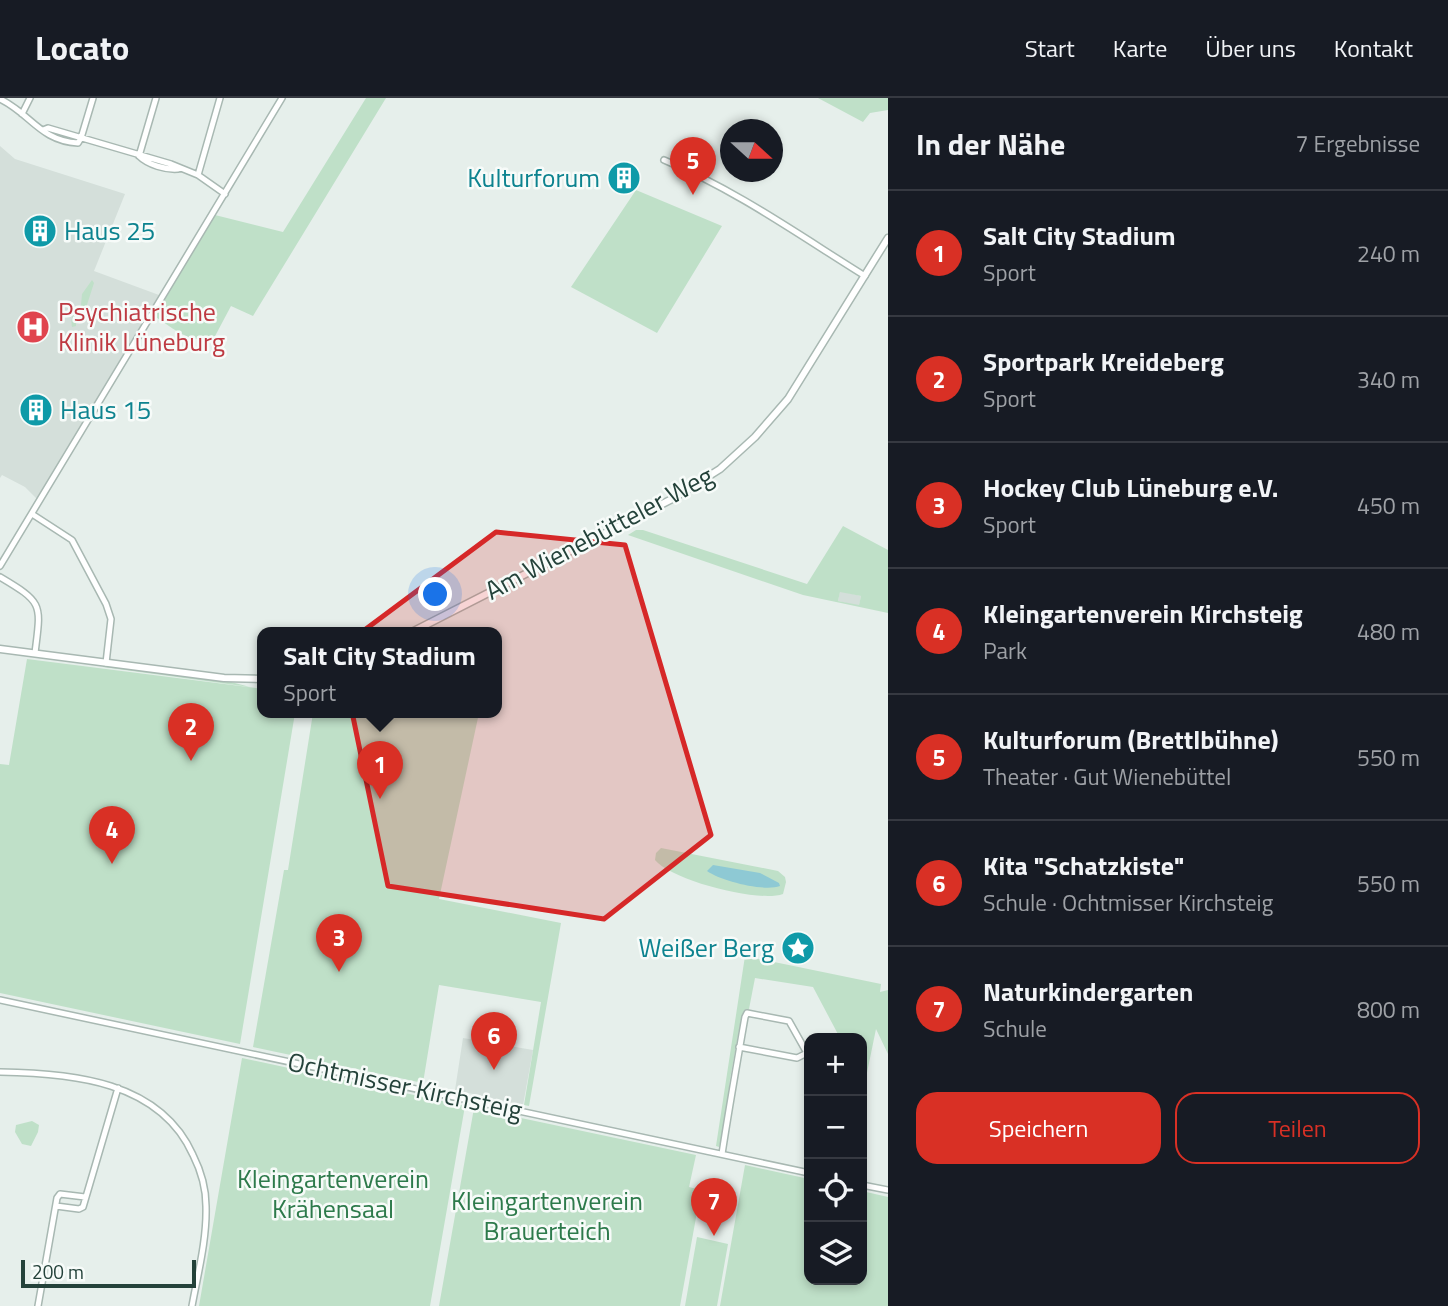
<!DOCTYPE html>
<html lang="de">
<head>
<meta charset="utf-8">
<style>
	:root { --surface:#171b24; --page:#242831; --text:#f1f3f6; --muted:#9ea1a6; --line:#363941; --accent:#d93025 }
	body { margin:0; font-family:"Titillium Web",sans-serif; background:var(--page); color:var(--text) }
	.controls { position:absolute; right:21px; bottom:21px; display:grid; overflow:hidden; border-radius:14px; box-shadow:0 4px 10px #0003 }
	.controls button { width:63px; height:63px; display:grid; place-items:center; padding:0; border:0; border-bottom:2px solid var(--line); background:var(--surface); color:var(--text); font:35px sans-serif }
	.compass { position:absolute; left:720px; top:21px; width:63px; height:63px; border-radius:50%; background:var(--surface); box-shadow:0 4px 10px #0003; rotate:111deg }
	.scale { position:absolute; left:21px; bottom:18px; width:175px; box-sizing:border-box; padding-left:7px; border:4px solid #24423a; border-top:0; font-size:19px; line-height:24px; white-space:nowrap; color:#24423a; -webkit-text-stroke:5px #f7fbf9; paint-order:stroke }
	.you { position:absolute; left:436px; top:497px; width:24px; height:24px; margin:-18px; border:5px solid #fff; border-radius:50%; background:#1a73e8; box-shadow:0 0 0 10px #1a73e833 }
	.badge { display:grid; place-items:center; width:46px; height:46px; border-radius:50%; background:var(--accent); color:#fff; font-size:23px; font-weight:700 }
	.pin { position:absolute; translate:-50% -58px; filter:drop-shadow(0 2px 4px #0008) }
	.pin::after { content:''; position:absolute; top:37px; width:24px; height:21px; background:inherit; clip-path:polygon(0 0,100% 0,50% 100%) }
	.popup { position:absolute; left:257px; top:529px; width:245px; height:91px; box-sizing:border-box; display:grid; place-content:center; border-radius:14px; background:var(--surface); filter:drop-shadow(0 2px 5px #0005); font-size:23px; white-space:nowrap; color:var(--muted) }
	.popup b { font-size:26px; color:var(--text) }
	.popup::after { content:''; position:absolute; left:50%; top:100%; margin-left:-14px; border:14px solid transparent; border-top-color:var(--surface) }
	.list { margin:0; padding:0; list-style:none }
	h2 { display:flex; justify-content:space-between; align-items:center; height:91px; margin:0; padding:0 28px; font-size:30px }
	h2 small { font-size:23px; font-weight:400; color:var(--muted) }
	.list li { display:grid; grid-template-columns:46px 1fr auto; gap:21px; align-items:center; box-sizing:border-box; height:126px; padding:0 28px; border-top:2px solid var(--line) }
	.list b { display:block; font-size:26px; white-space:nowrap }
	.list p { margin:0; font-size:23px; white-space:nowrap; color:var(--muted) }
	.list em { font-size:23px; font-style:normal; color:var(--muted) }
	.actions { display:flex; gap:14px; padding:21px 28px }
	.actions a { flex:1; padding:16px 0; border:2px solid var(--accent); border-radius:21px; text-align:center; font-size:24px; color:var(--accent) }
	.actions .main { background:var(--accent); color:#fff }
	.icon { flex:none; width:38px; height:38px; fill:none; stroke:currentColor; stroke-width:2; stroke-linecap:round; stroke-linejoin:round }
	.map { position:relative; flex:none; width:888px; height:1208px; overflow:hidden }
	header { display:flex; align-items:center; gap:42px; box-sizing:border-box; height:98px; padding:0 35px; background:var(--surface); border-bottom:2px solid var(--line) }
	header strong { font-size:33px }
	nav { display:flex; gap:38px; margin-inline-start:auto; font-size:24px }
	main { display:flex }
	aside { flex:1; background:var(--surface) }
	.map>svg:first-child { display:block }
	.built { fill:#d4dfda }
	.green { fill:#bfe0c8; fill-rule:evenodd }
	.water { fill:#8ec9d4 }
	.lines { fill:none; stroke-linecap:round; stroke-linejoin:round }
	.minor-casing { stroke:#a8b8b2; stroke-width:8 }
	.tertiary-casing { stroke:#a8b8b2; stroke-width:9 }
	.minor { stroke:#fff; stroke-width:5 }
	.tertiary { stroke:#fff; stroke-width:6 }
	.marked { fill:#d62828; fill-opacity:0.2; stroke:#d62828; stroke-width:5; stroke-linejoin:round }
	.labels { text-anchor:middle; stroke-width:5; stroke-linejoin:round; paint-order:stroke }
	.culture-label { font-size:26px; fill:#0d838f; stroke:#f7fbf9; text-anchor:end }
	.health-label { font-size:26px; fill:#be3a42; stroke:#f7fbf9; text-anchor:start }
	.street-label { font-size:26px; fill:#24423a; stroke:#f7fbf9 }
	.park-label { font-size:26px; fill:#2d7a4b; stroke:#f7fbf9 }
</style>
</head>
<body>
<header>
<strong>Locato</strong>
<nav><a>Start</a><a>Karte</a><a>Über uns</a><a>Kontakt</a></nav>
</header>
<main>
<div class="map">
<svg width="888" height="1208" viewBox="0 0 888 1208">
	<rect width="100%" height="100%" fill="#e6efeb"/>
	<!-- built -->
	<path class="built" d="M0,48L15,61L125,96L94,173L159,197L37,401L25,389L2,377L0,380Z
		M840,493L861,498L859,508L838,503Z
		M463,940L533,952L523,1007L455,992Z"/>
	<!-- green -->
	<path class="green" d="M366,0H386L253,218L231,208L214,240C188,246 175,231 154,218L215,117L283,134Z
		M818,0H888V12L870,15L863,24Z
		M636,92L722,128L657,235L571,189Z
		M92,182L94,185L84,216L76,222V228L72,229C70,220 74,212 81,207L82,196Z
		M843,428L888,452V515L803,497L628,437L636,432H643L807,486ZM840,494L861,498L859,507L838,503Z
		M27,561L263,591V615H295L240,946L0,895V666L9,667Z
		M103,567L231,584L250,589L103,569Z
		M313,615H479L439,801L561,825L529,1008L524,1007L541,904L439,887L423,985L253,949L284,772H288Z
		M661,750L778,773L785,779L786,784L783,796C758,805 671,782 655,762L656,755Z
		M745,858L881,886L880,894L888,892V956L876,931L862,999V940H840L813,889L755,880L749,911L744,913L741,921L730,981L724,1033L719,1049L716,1048Z
		M242,960L465,1008L430,1208H199Z
		M474,1010L696,1057L689,1089L701,1092L680,1208H439Z
		M32,1023L39,1027L38,1034L31,1048L22,1046L15,1034L16,1027Z
		M745,1067L809,1081V1182H862V1093L888,1099V1208H720Z
		M697,1139L728,1146L717,1208H685Z"/>
	<!-- water -->
	<path class="water" d="M713,767L760,775L779,785L780,788C764,794 721,783 707,773Z"/>
	<g class="lines">
		<defs>
			<path id="minor" d="M0,1C30,15 40,43 78,45L81,40
				M22,16L30,0
				M43,32L48,30L171,66L198,77L225,96
				M81,40L93,0
				M139,58L156,0
				M139,58C148,67 166,72 178,71
				M664,62C736,92 799,137 865,178
				M198,77L220,0
				M32,416L72,442L106,506L111,521L106,565
				M0,468L282,0
				M0,479C44,505 41,506 35,555
				M0,902L809,1075
				M0,974C72,975 160,983 193,1057C201,1073 206,1090 206,1108C207,1141 198,1175 192,1208
				M722,1056C729,1010 737,965 745,919L747,915L789,923L807,955L797,960L739,949
				M862,1087L888,1092
				M56,1108L79,1111L83,1109L118,990
				M38,1208L57,1100L60,1096L85,1099"/>
			<path id="tertiary" d="M410,535L674,400L720,371L755,339L788,301L888,140
				M0,551L224,580L263,581"/>
		</defs>
		<!-- minor casing -->
		<use href="#minor" class="minor-casing"/>
		<!-- tertiary casing -->
		<use href="#tertiary" class="tertiary-casing"/>
		<!-- minor -->
		<use href="#minor" class="minor"/>
		<!-- tertiary -->
		<use href="#tertiary" class="tertiary"/>
	</g>
	<!-- marked area -->
	<path class="marked" d="M496,434L625,447L711,737L604,821L388,788L339,551Z"/>
	<!-- icons -->
	<defs>
		<symbol id="building-disc" viewBox="-11 -11 22 22"><circle r="9.5" fill="#0f9aa8" stroke="#f7fbf9"/><path d="M-4-6H4V6H1V3H-1V6H-4ZM-2.5-4.3h1.7v1.8h-1.7ZM.8-4.3h1.7v1.8H.8ZM-2.5-1h1.7V.8h-1.7ZM.8-1h1.7V.8H.8Z" fill="#fff"/></symbol>
		<symbol id="hospital-disc" viewBox="-11 -11 22 22"><circle r="9.5" fill="#e0444e" stroke="#f7fbf9"/><path d="M-5-5h3v3.5h4V-5h3V5h-3V1.5h-4V5h-3Z" fill="#fff"/></symbol>
		<symbol id="sight-disc" viewBox="-11 -11 22 22"><circle r="9.5" fill="#0f9aa8" stroke="#f7fbf9"/><path d="M0-6L1.8-2.2L6-1.7L2.9 1.2L3.7 5.4L0 3.3L-3.7 5.4L-2.9 1.2L-6-1.7L-1.8-2.2Z" fill="#fff"/></symbol>
	</defs>
	<g fill-rule="evenodd">
		<use href="#building-disc" x="605" y="61" width="38" height="38"/>
		<use href="#building-disc" x="21" y="114" width="38" height="38"/>
		<use href="#hospital-disc" x="14" y="210" width="38" height="38"/>
		<use href="#building-disc" x="17" y="293" width="38" height="38"/>
		<use href="#sight-disc" x="779" y="831" width="38" height="38"/>
	</g>
	<g class="labels">
		<!-- culture labels -->
		<g class="culture-label">
			<text x="600" y="89">Kulturforum</text>
			<text x="64" y="142" text-anchor="start">Haus 25</text>
			<text x="60" y="321" text-anchor="start">Haus 15</text>
			<text x="774" y="859">Weißer Berg</text>
		</g>
		<!-- health labels -->
		<g class="health-label">
			<text x="58" y="223">Psychiatrische<tspan x="58" dy="30">Klinik Lüneburg</tspan></text>
		</g>
		<!-- street labels -->
		<g class="street-label">
			<text transform="translate(599 435) rotate(-28)" y="9">Am Wienebütteler Weg</text>
			<text transform="translate(405 988) rotate(12)" y="9">Ochtmisser Kirchsteig</text>
		</g>
		<!-- park labels -->
		<g class="park-label">
			<text x="333" y="1090">Kleingartenverein<tspan x="333" dy="30">Krähensaal</tspan></text>
			<text x="547" y="1112">Kleingartenverein<tspan x="547" dy="30">Brauerteich</tspan></text>
		</g>
	</g>
</svg>
<div class="controls">
<button>+</button>
<button>−</button>
<button><svg class="icon" aria-label="locate" viewBox="0 0 24 24"><circle cx="12" cy="12" r="6"/><path d="M12 2v4M12 18v4M2 12h4M18 12h4"/></svg></button>
<button><svg class="icon" aria-label="layers" viewBox="0 0 24 24"><path d="M12 4l9 5-9 5-9-5zM3 14l9 5 9-5"/></svg></button>
</div>
<svg class="compass" viewBox="-18 -18 36 36"><path d="M0-13l5 13h-10z" fill="#e53935"/><path d="M0 13l5-13h-10z" fill="#9ea1a6"/></svg>
<div class="scale">200 m</div>
<div class="you"></div>
<div class="pin badge" style="left:380px;top:701px">1</div>
<div class="popup"><b>Salt City Stadium</b>Sport</div>
<div class="pin badge" style="left:191px;top:663px">2</div>
<div class="pin badge" style="left:339px;top:874px">3</div>
<div class="pin badge" style="left:112px;top:766px">4</div>
<div class="pin badge" style="left:693px;top:97px">5</div>
<div class="pin badge" style="left:494px;top:972px">6</div>
<div class="pin badge" style="left:714px;top:1138px">7</div>
</div>
<aside>
<h2>In der Nähe<small>7 Ergebnisse</small></h2>
<ul class="list">
<li><span class="badge">1</span><div><b>Salt City Stadium</b><p>Sport</p></div><em>240 m</em></li>
<li><span class="badge">2</span><div><b>Sportpark Kreideberg</b><p>Sport</p></div><em>340 m</em></li>
<li><span class="badge">3</span><div><b>Hockey Club Lüneburg e.V.</b><p>Sport</p></div><em>450 m</em></li>
<li><span class="badge">4</span><div><b>Kleingartenverein Kirchsteig</b><p>Park</p></div><em>480 m</em></li>
<li><span class="badge">5</span><div><b>Kulturforum (Brettlbühne)</b><p>Theater · Gut Wienebüttel</p></div><em>550 m</em></li>
<li><span class="badge">6</span><div><b>Kita &quot;Schatzkiste&quot;</b><p>Schule · Ochtmisser Kirchsteig</p></div><em>550 m</em></li>
<li><span class="badge">7</span><div><b>Naturkindergarten</b><p>Schule</p></div><em>800 m</em></li>
</ul>
<div class="actions"><a class="main">Speichern</a><a>Teilen</a></div>
</aside>
</main>
</body>
</html>
